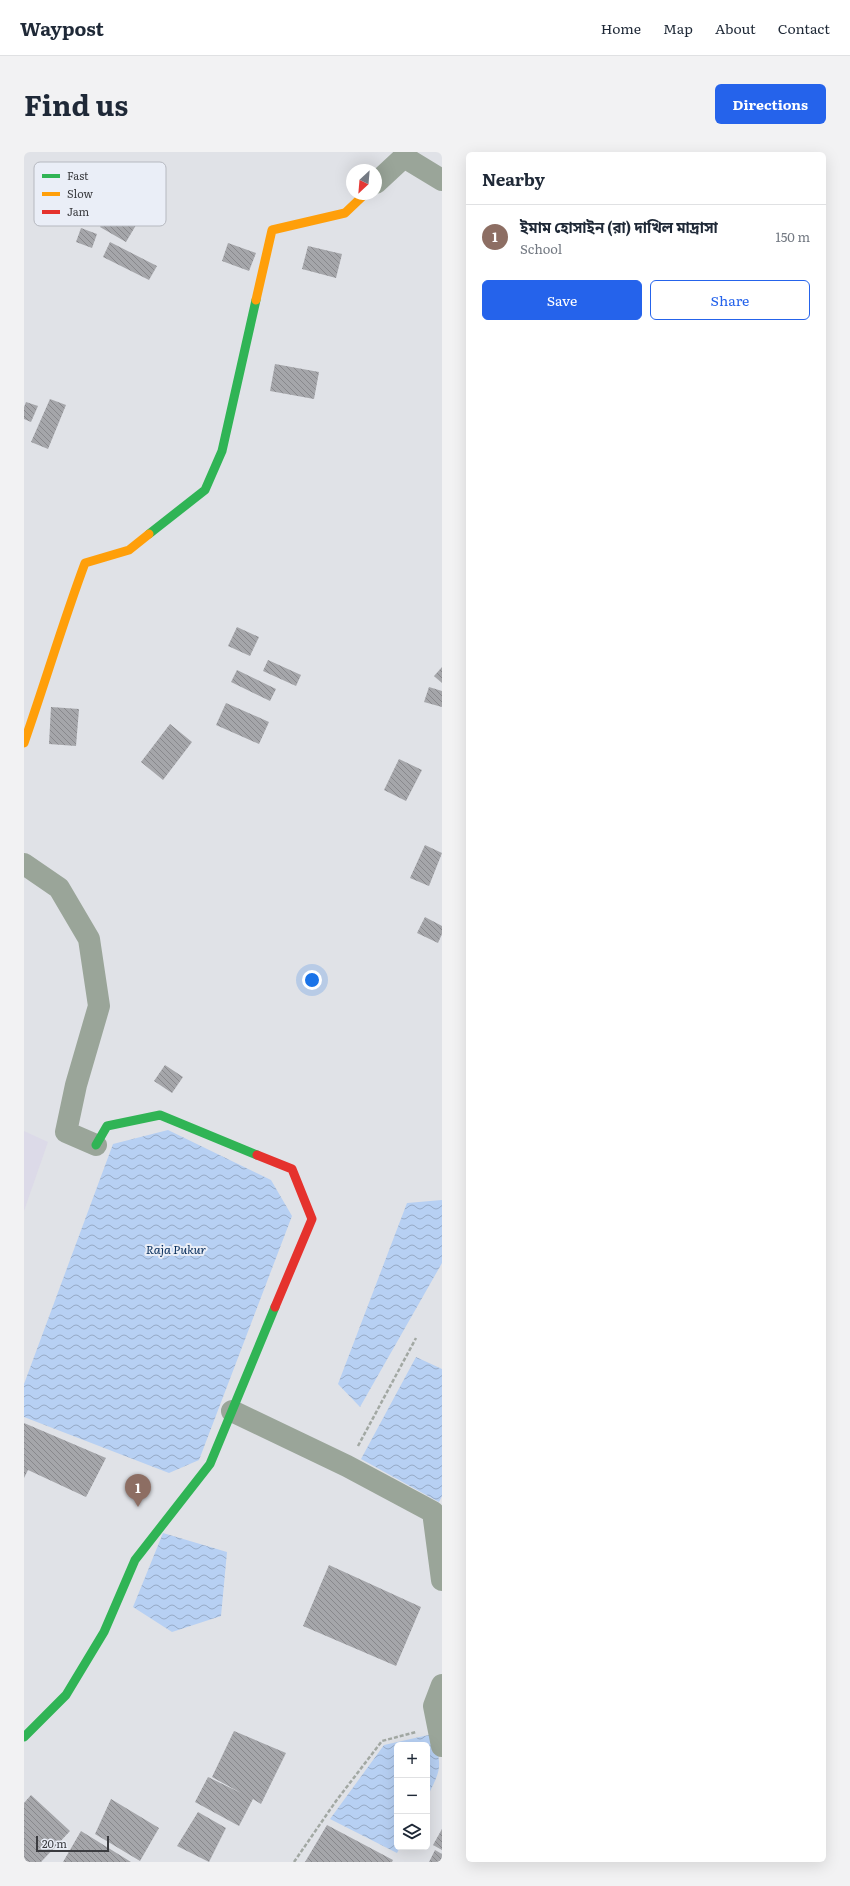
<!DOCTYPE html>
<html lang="en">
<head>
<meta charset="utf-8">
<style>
	:root { --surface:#fff; --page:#f2f2f3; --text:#1f2937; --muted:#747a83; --line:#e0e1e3; --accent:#2563eb }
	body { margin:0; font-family:Literata,"Noto Sans Bengali",serif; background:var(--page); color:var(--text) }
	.controls { position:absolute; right:12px; bottom:12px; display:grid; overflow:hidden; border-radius:6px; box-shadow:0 4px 16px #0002 }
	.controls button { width:36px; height:36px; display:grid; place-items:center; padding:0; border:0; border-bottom:1px solid var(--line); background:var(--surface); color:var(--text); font:20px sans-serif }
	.compass { position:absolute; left:322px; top:12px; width:36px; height:36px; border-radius:50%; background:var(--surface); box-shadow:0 4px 16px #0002; rotate:206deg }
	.scale { position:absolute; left:12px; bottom:10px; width:73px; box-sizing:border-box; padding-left:4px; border:2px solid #3b3c40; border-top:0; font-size:11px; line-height:14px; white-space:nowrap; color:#3b3c40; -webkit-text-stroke:3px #eaeef7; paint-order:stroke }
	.you { position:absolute; left:288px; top:828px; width:14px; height:14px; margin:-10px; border:3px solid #fff; border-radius:50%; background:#1a73e8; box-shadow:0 0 0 6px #1a73e833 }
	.badge { display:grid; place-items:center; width:26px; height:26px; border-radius:50%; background:var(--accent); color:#fff; font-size:13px; font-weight:700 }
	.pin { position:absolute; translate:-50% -33px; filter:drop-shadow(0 1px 2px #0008) }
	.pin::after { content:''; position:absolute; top:21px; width:14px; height:12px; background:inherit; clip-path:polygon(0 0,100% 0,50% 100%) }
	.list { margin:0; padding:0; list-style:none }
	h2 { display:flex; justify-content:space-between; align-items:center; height:52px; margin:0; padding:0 16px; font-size:17px }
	h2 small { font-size:13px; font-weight:400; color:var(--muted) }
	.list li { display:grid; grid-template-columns:26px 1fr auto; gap:12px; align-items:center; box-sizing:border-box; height:64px; padding:0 16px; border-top:1px solid var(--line) }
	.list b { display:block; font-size:15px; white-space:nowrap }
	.list p { margin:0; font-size:13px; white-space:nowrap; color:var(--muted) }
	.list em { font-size:13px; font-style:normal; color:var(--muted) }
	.actions { display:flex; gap:8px; padding:12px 16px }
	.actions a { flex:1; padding:9px 0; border:1px solid var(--accent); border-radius:6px; text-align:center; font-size:14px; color:var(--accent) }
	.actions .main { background:var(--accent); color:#fff }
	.icon { flex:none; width:22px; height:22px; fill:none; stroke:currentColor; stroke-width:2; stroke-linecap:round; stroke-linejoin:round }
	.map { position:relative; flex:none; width:418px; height:1710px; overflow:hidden; border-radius:6px }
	header { display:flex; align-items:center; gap:24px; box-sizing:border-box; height:56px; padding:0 20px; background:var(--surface); border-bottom:1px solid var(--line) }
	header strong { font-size:19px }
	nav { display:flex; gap:22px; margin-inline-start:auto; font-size:14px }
	.intro { display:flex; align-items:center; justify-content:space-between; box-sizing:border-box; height:96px; padding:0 24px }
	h1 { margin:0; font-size:28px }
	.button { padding:10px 18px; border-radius:6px; background:var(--accent); color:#fff; font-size:14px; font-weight:700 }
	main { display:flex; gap:24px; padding:0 24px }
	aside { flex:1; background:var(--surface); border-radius:6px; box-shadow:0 4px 16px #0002 }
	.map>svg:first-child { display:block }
	.education { fill:#dcdae8 }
	.water { fill:url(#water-waves) }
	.building { fill:url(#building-back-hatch) }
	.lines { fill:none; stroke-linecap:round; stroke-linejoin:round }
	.path { stroke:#a2a8a3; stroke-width:2.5; stroke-dasharray:4 2; stroke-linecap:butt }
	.street { stroke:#9aa599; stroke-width:22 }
	.fast { stroke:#30b455; stroke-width:9 }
	.slow { stroke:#ff9f0a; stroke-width:9 }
	.jam { stroke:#e5322d; stroke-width:9 }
	.labels { text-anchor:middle; stroke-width:4; stroke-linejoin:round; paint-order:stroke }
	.water-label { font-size:12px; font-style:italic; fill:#032a59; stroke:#eaeef7 }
	.key { fill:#eaeef7; stroke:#b6b9c0; stroke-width:1 }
	.key-label { font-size:11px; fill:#3b3c40 }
</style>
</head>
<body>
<header>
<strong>Waypost</strong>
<nav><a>Home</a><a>Map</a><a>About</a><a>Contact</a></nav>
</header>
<div class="intro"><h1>Find us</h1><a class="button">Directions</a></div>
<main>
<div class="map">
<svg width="418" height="1710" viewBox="0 0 418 1710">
	<defs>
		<pattern id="water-waves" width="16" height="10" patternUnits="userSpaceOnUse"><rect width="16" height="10" fill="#b7d0f3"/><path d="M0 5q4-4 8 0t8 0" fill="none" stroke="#96aac6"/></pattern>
		<pattern id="building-back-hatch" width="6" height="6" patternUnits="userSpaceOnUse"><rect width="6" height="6" fill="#a5a6aa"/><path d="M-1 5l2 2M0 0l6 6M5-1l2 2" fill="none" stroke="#88888c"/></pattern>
	</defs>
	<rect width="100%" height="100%" fill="#e0e2e7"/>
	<!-- education -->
	<path class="education" d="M0,979L24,990L0,1059Z"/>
	<!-- water -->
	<path class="water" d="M144,978L247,1028L268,1064L175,1308L145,1321L0,1265V1232L89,992Z
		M418,1048V1111L336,1255L314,1232L383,1051Z
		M392,1205L418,1217V1344L415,1350L337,1307Z
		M139,1381L203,1400L197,1464L148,1480L109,1455Z
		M409,1582C418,1617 418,1614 403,1646V1593H373V1695H376L373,1701L306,1667L360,1593Z"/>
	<!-- building -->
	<path class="building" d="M91,48L118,63L102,90L76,75Z
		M57,76L73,82L68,96L52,90Z
		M86,90L133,114L125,128L79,105Z
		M204,91L232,101L225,119L198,109Z
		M284,94L318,102L312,126L278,117Z
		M251,212L295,220L290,247L246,239Z
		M26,247L42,253L24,297L7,290Z
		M2,250L14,254L7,270L0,267V255Z
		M213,475L235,485L226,504L204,494Z
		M244,508L277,523L272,534L239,519Z
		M418,515V531L410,524Z
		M213,518L252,537L246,549L207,530Z
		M405,535L418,539V555L400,550Z
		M202,551L245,570L235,592L192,573Z
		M27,555L55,557L52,594L25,592Z
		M146,572L168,590L139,628L117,610Z
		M375,607L398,618L382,649L360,638Z
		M401,693L418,701L405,734L386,726Z
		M401,765L418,774V782L414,791L393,781Z
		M141,913L159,925L148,941L130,929Z
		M0,1271L82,1306L62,1345L4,1318L0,1326Z
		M305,1413L397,1455L372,1514L279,1474Z
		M210,1579L262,1601L237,1652L229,1647L215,1674L171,1650L184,1625L217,1641L188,1625Z
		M7,1643L46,1679L17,1710H0V1651Z
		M87,1647L135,1676L116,1709L71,1682Z
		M174,1660L202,1676L185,1710L153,1694Z
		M303,1673L369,1708L368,1710H281Z
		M418,1677V1698L409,1693Z
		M57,1679L107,1710H39Z
		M411,1698L418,1702V1710H405Z"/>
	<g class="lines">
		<!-- path -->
		<path class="path" d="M334,1294L392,1186
			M270,1710L312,1649L358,1589L392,1580"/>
		<!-- street -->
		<path class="street" d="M352,31L380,5L418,28
			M0,712L35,736L65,787L75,854L52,933L42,980L72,993
			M208,1259L323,1314L409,1360L418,1428
			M418,1533L410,1554L418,1594"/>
		<!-- fast -->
		<path class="fast" d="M125,382L181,338L198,299L232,148
			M72,993L83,974L136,963L233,1003
			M0,1585L42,1543L80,1480L111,1408L186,1312L251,1155"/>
		<!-- slow -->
		<path class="slow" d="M232,148L248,78L321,61L341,42
			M0,591C21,531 39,470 61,411L105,398L125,382"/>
		<!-- jam -->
		<path class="jam" d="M233,1003L268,1017L288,1067L251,1155"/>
	</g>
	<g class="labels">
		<!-- water labels -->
		<g class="water-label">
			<text x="152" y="1102">Raja Pukur</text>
		</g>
	</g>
	<!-- legend -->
	<rect x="10" y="10" width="132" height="64" rx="6" class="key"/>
	<rect x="18" y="22" width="18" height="4" fill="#30b455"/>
	<rect x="18" y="40" width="18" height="4" fill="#ff9f0a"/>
	<rect x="18" y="58" width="18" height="4" fill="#e5322d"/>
	<g class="key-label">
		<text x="43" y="28">Fast</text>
		<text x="43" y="46">Slow</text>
		<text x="43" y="64">Jam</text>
	</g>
</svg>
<div class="controls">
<button>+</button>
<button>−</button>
<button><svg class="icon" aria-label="layers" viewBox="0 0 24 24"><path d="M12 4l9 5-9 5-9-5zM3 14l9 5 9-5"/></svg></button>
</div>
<svg class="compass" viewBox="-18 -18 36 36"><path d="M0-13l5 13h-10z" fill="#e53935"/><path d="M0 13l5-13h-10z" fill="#747a83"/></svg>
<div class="scale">20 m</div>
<div class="you"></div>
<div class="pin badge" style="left:114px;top:1355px;background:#8d6e63">1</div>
</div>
<aside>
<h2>Nearby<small></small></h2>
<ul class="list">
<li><span class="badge" style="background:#8d6e63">1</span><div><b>ইমাম হোসাইন (রা) দাখিল মাদ্রাসা</b><p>School</p></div><em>150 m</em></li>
</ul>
<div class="actions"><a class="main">Save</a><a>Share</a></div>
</aside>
</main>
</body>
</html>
